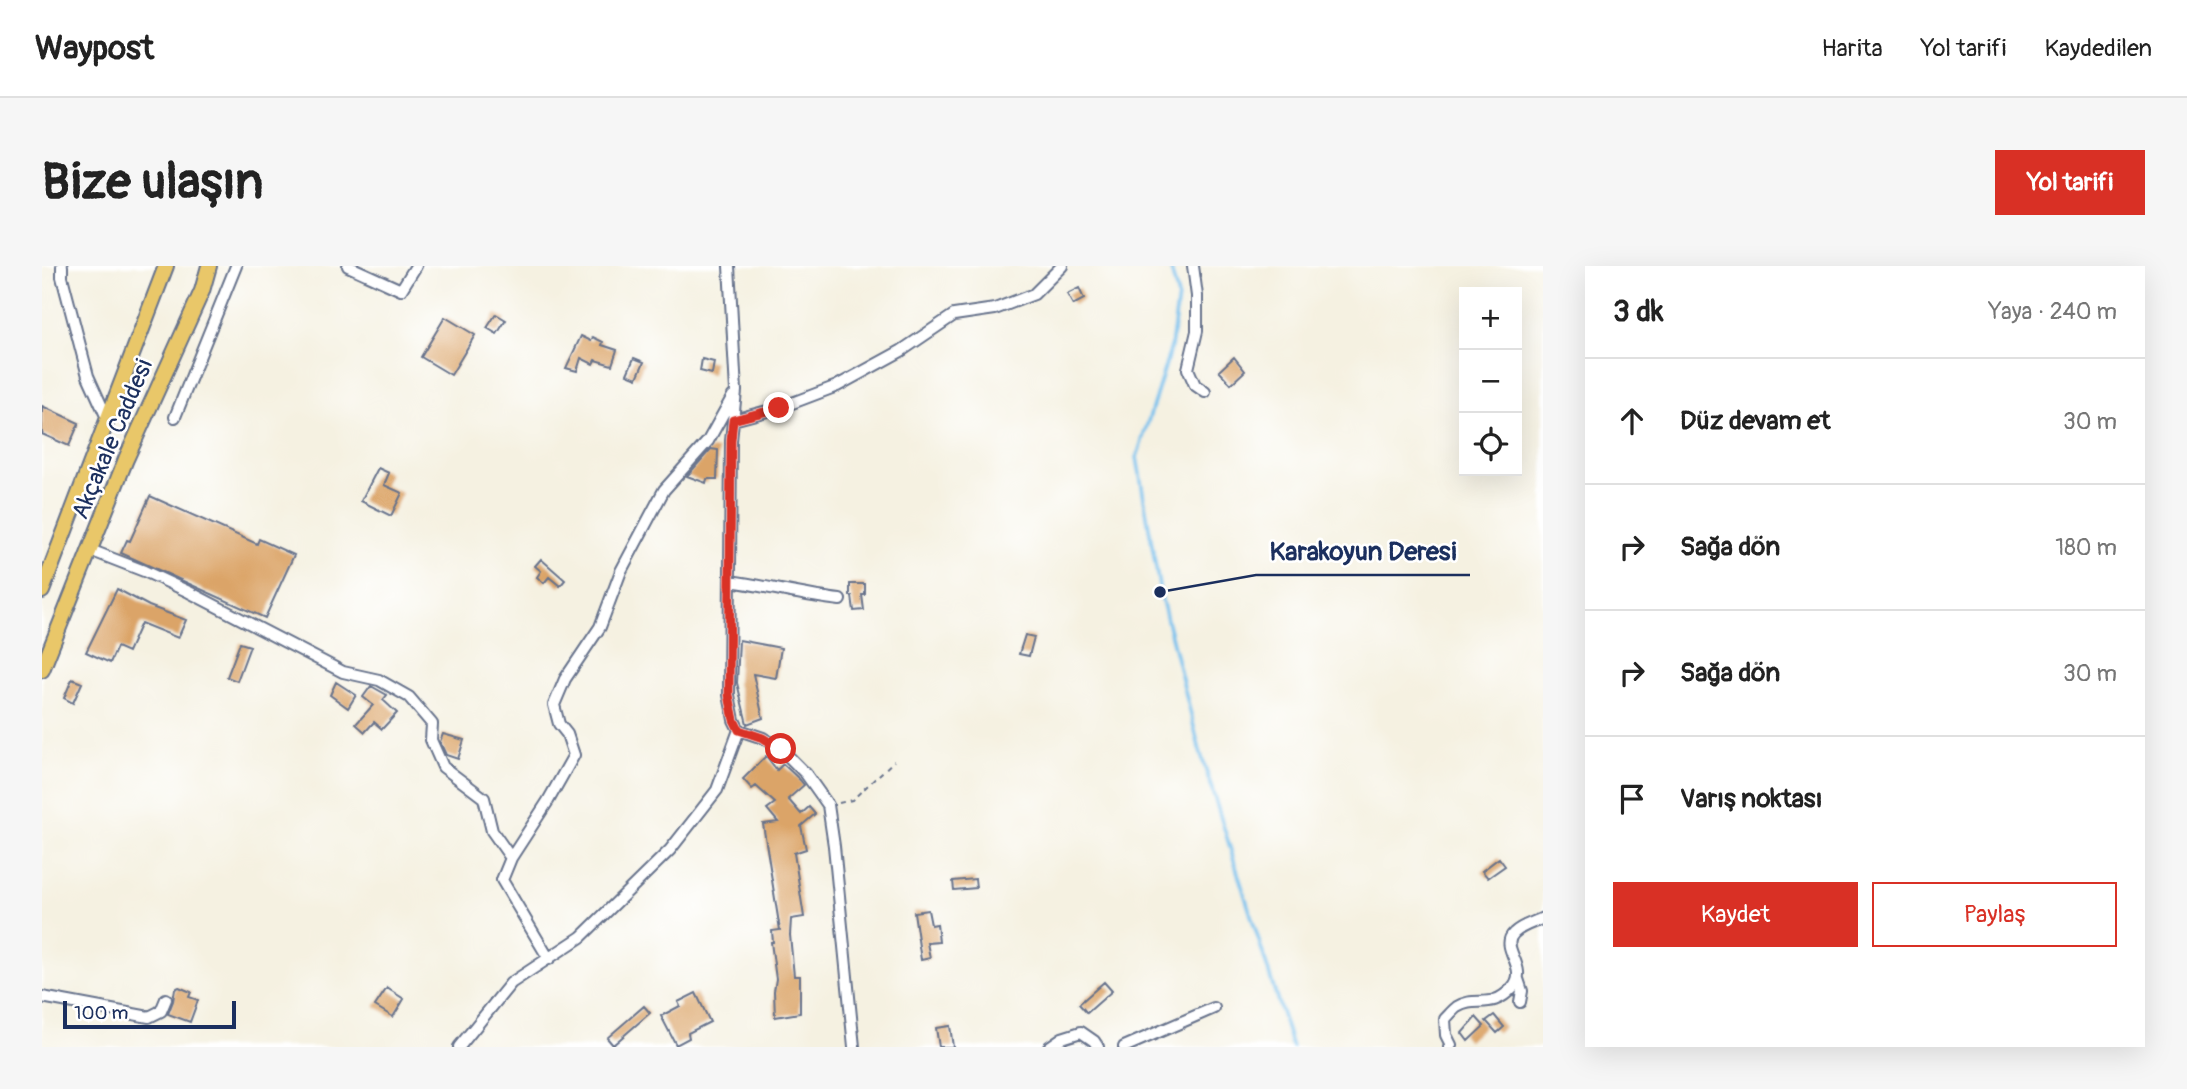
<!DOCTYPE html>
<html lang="tr">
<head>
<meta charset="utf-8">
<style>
	:root { --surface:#fff; --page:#f6f6f6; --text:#222; --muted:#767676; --line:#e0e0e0; --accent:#d93025 }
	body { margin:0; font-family:Pangolin,sans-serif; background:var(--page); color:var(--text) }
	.controls { position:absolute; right:21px; top:21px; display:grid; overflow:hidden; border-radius:0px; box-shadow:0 7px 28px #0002 }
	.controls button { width:63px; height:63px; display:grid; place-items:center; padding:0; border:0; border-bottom:2px solid var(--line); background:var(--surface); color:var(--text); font:35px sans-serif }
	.scale { position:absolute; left:21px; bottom:18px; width:173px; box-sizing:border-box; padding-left:7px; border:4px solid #1b2f5e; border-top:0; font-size:19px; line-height:24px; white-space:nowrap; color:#1b2f5e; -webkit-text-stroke:5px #fff; paint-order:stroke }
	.stop { position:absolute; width:21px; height:21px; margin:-16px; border:5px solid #d93025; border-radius:50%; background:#fff }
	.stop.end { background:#d93025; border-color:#fff; box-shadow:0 2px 7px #0008 }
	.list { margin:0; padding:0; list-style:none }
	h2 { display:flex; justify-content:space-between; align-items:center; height:91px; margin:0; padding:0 28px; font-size:30px }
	h2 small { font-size:23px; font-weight:400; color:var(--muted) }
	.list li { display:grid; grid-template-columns:46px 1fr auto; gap:21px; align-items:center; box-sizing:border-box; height:126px; padding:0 28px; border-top:2px solid var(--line) }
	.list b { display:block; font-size:26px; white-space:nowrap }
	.list em { font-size:23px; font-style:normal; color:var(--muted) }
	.actions { display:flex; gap:14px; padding:21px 28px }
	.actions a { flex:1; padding:16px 0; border:2px solid var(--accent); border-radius:0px; text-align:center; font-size:24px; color:var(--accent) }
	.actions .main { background:var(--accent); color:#fff }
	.icon { flex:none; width:38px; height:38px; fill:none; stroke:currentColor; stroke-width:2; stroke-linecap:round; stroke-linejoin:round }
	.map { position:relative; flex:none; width:1501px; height:781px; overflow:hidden; border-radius:0px }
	header { display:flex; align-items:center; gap:42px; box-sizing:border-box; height:98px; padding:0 35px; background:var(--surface); border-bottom:2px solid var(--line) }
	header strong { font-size:33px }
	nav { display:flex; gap:38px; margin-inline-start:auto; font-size:24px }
	.intro { display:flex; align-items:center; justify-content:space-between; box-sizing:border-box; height:168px; padding:0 42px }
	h1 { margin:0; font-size:49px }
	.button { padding:18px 32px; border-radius:0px; background:var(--accent); color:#fff; font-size:24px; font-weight:700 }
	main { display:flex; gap:42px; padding:0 42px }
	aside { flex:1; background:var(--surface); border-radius:0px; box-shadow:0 7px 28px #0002 }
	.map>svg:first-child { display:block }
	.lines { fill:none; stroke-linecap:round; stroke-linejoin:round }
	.stream { stroke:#73bfed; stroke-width:3.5 }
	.building { fill:#dba467 }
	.minor-casing { stroke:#67738c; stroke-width:14 }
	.major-casing { stroke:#67738c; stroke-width:18 }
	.path { stroke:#67738c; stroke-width:2; stroke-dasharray:5 5; stroke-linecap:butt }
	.minor { stroke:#fff; stroke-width:10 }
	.major { stroke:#e9c769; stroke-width:14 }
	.route { stroke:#d93025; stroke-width:9 }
	.labels { text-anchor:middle; stroke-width:5; stroke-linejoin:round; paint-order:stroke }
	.street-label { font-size:24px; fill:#1b2f5e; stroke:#fff }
	.leader { fill:none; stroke:#1b2f5e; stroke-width:2.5 }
	.callout-dot { fill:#1b2f5e; stroke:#fff; stroke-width:2.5 }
	.callout-label { font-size:26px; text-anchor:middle; font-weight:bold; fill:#1b2f5e; stroke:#fff; stroke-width:5; stroke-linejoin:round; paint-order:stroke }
</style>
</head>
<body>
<header>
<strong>Waypost</strong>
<nav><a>Harita</a><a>Yol tarifi</a><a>Kaydedilen</a></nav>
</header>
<div class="intro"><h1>Bize ulaşın</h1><a class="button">Yol tarifi</a></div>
<main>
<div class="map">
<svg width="1501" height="781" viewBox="0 0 1501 781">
	<rect width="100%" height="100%" fill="#fff"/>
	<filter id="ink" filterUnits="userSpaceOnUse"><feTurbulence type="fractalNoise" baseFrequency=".0143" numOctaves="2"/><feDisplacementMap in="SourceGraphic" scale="14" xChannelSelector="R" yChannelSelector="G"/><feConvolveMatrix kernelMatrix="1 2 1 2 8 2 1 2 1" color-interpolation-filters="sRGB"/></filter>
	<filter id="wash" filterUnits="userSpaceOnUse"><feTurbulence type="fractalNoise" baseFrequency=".00686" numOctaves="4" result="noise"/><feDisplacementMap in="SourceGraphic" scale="28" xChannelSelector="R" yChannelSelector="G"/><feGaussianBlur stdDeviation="1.57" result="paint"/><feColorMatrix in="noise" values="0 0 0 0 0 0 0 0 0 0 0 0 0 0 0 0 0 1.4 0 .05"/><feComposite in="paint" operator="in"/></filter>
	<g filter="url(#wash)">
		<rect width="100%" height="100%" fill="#f5f1e1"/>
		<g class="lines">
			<!-- stream -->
			<path class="stream" d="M1128,0L1136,31L1129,81L1095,191L1118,326L1158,485L1250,781"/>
		</g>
		<g id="blocks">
			<!-- building -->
			<path class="building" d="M1037,22L1042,33L1031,39L1025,28Z
				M454,48L464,54L455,68L445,62Z
				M403,51L433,69L409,109L379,91Z
				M539,70L549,75L551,71L561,76L560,79L575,84L570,99L553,94L551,98L539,92L535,105L524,102Z
				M1192,91L1203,105L1189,118L1177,105Z
				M592,92L602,96L595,112L585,108Z
				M660,93L672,96L670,108L658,105Z
				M0,140L37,157L27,180L0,168Z
				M669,183L676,184L675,213H665L664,217L645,210Z
				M336,202L347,207L342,219L360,227L349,250L319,235Z
				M108,230L215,278L217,273L252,289L223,352L79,287L85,274L88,275Z
				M499,293L523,314L518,320L507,311L502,317L495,311L499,305L493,300Z
				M808,318H823V329H820L822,344L812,345L810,330H808Z
				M75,323L107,340L144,354L136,372L99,357L86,386L75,381L68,397L44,386Z
				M983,369L992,371L987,390L977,388Z
				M697,374L739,382L734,412L711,408L721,452L705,458L695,417Z
				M198,377L208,380L195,415L185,411Z
				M30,413L40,417L31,437L22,432Z
				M294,416L314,429L306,442L288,429Z
				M329,420L345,429L341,434L355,447L340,463L332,456L323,466L314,458L331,439L321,431Z
				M401,468L422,474L416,493L404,489L398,476Z
				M724,490L735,504L741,498L758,514L762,519L746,533L759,548L767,541L773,548L759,560L764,583L752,587L762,651L749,653L748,669L752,710H758V747L733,751L732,725L734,713L729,676H731L730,665L738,664L721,558L736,556L725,543L733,537L714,520L710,523L701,513Z
				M1457,592L1463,600L1446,612L1440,605Z
				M933,613L934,622L912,624L911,615Z
				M886,644L889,659L895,658L897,676L885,677L888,692L879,694L872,646Z
				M1062,716L1070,725L1045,747L1037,738Z
				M137,721L149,726L147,731L156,734L148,756L126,748L131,735L133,723Z
				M345,722L362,733L351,751L333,740Z
				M654,727L668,756L646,767L647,772L634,779L619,750L638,740L636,736Z
				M602,740L608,747L571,779L565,772Z
				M1452,749L1462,761L1455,767L1444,755Z
				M1434,751L1442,760L1426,775L1420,767Z
				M908,760L911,781H897L894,762Z"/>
		</g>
	</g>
	<g filter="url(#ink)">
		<use href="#blocks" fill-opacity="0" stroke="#67738c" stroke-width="2"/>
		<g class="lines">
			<defs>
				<path id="minor" d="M20,0V11L46,110L65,152
					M306,0L359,24L374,0
					M687,0L694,125L689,175L687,429L692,454L697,464L721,472L739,483L764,508L786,539L792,580L812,781
					M1151,0L1155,30V65L1146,103L1153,119L1163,126
					M133,151L194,0
					M691,154L737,142L795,120L859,85L912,49L953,43L992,28L1020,0
					M48,284L102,305L147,326L301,406L337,414L367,431L390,458L389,474L401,501L442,532L450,565L469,592L460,614L507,693
					M688,315C725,320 761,330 798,334
					M469,592L506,535L532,489L525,468L517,458L512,439L523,413L558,361L579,305L622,224L666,175L691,130
					M1476,713L1480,725L1478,736
					M0,731L107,751L119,745L124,733
					M417,781L469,717L539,671L628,584L675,524L697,464
					M1007,781L1020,772L1039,766L1052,775L1056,781
					M1082,781L1172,742
					M1407,781L1409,779L1404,769L1403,753C1407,749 1411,744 1415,741C1434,729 1449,745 1470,722C1489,702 1456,682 1472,667C1480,659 1491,657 1501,652"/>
				<path id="major" d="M0,325L124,0
					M0,404L84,193L160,25L167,0"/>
			</defs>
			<!-- minor casing -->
			<use href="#minor" class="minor-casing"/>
			<!-- major casing -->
			<use href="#major" class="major-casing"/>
			<!-- path -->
			<path class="path" d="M797,537L810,534L852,495"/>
			<!-- minor -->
			<use href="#minor" class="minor"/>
			<!-- major -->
			<use href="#major" class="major"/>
		</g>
	</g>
	<g class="lines" filter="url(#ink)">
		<!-- route -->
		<path class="route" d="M737,142L691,154L689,175L687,429L692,454L697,464L721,472L739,483"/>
	</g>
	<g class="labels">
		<!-- street labels -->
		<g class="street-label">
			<text transform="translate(70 173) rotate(-67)" y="8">Akçakale Caddesi</text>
		</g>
	</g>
	<!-- callouts -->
	<path class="leader" d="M1118 326L1214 309H1428"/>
	<circle class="callout-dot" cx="1118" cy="326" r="7"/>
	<g class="callout-label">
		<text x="1321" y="294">Karakoyun Deresi</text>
	</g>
</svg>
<div class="controls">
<button>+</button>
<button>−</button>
<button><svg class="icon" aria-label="locate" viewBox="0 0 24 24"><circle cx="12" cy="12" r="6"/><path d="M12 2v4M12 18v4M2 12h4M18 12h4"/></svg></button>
</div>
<div class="scale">100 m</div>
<div class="stop" style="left:739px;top:483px"></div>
<div class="stop end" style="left:737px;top:142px"></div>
</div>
<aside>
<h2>3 dk<small>Yaya · 240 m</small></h2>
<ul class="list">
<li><svg class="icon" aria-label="ahead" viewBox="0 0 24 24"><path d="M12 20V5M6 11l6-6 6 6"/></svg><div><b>Düz devam et</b></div><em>30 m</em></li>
<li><svg class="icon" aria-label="right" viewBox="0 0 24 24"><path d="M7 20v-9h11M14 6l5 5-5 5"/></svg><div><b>Sağa dön</b></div><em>180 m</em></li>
<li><svg class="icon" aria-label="right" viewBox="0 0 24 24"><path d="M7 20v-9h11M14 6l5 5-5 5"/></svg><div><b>Sağa dön</b></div><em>30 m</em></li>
<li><svg class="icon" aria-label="arrive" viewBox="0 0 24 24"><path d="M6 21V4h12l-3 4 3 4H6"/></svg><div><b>Varış noktası</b></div></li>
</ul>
<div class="actions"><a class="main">Kaydet</a><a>Paylaş</a></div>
</aside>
</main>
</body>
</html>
